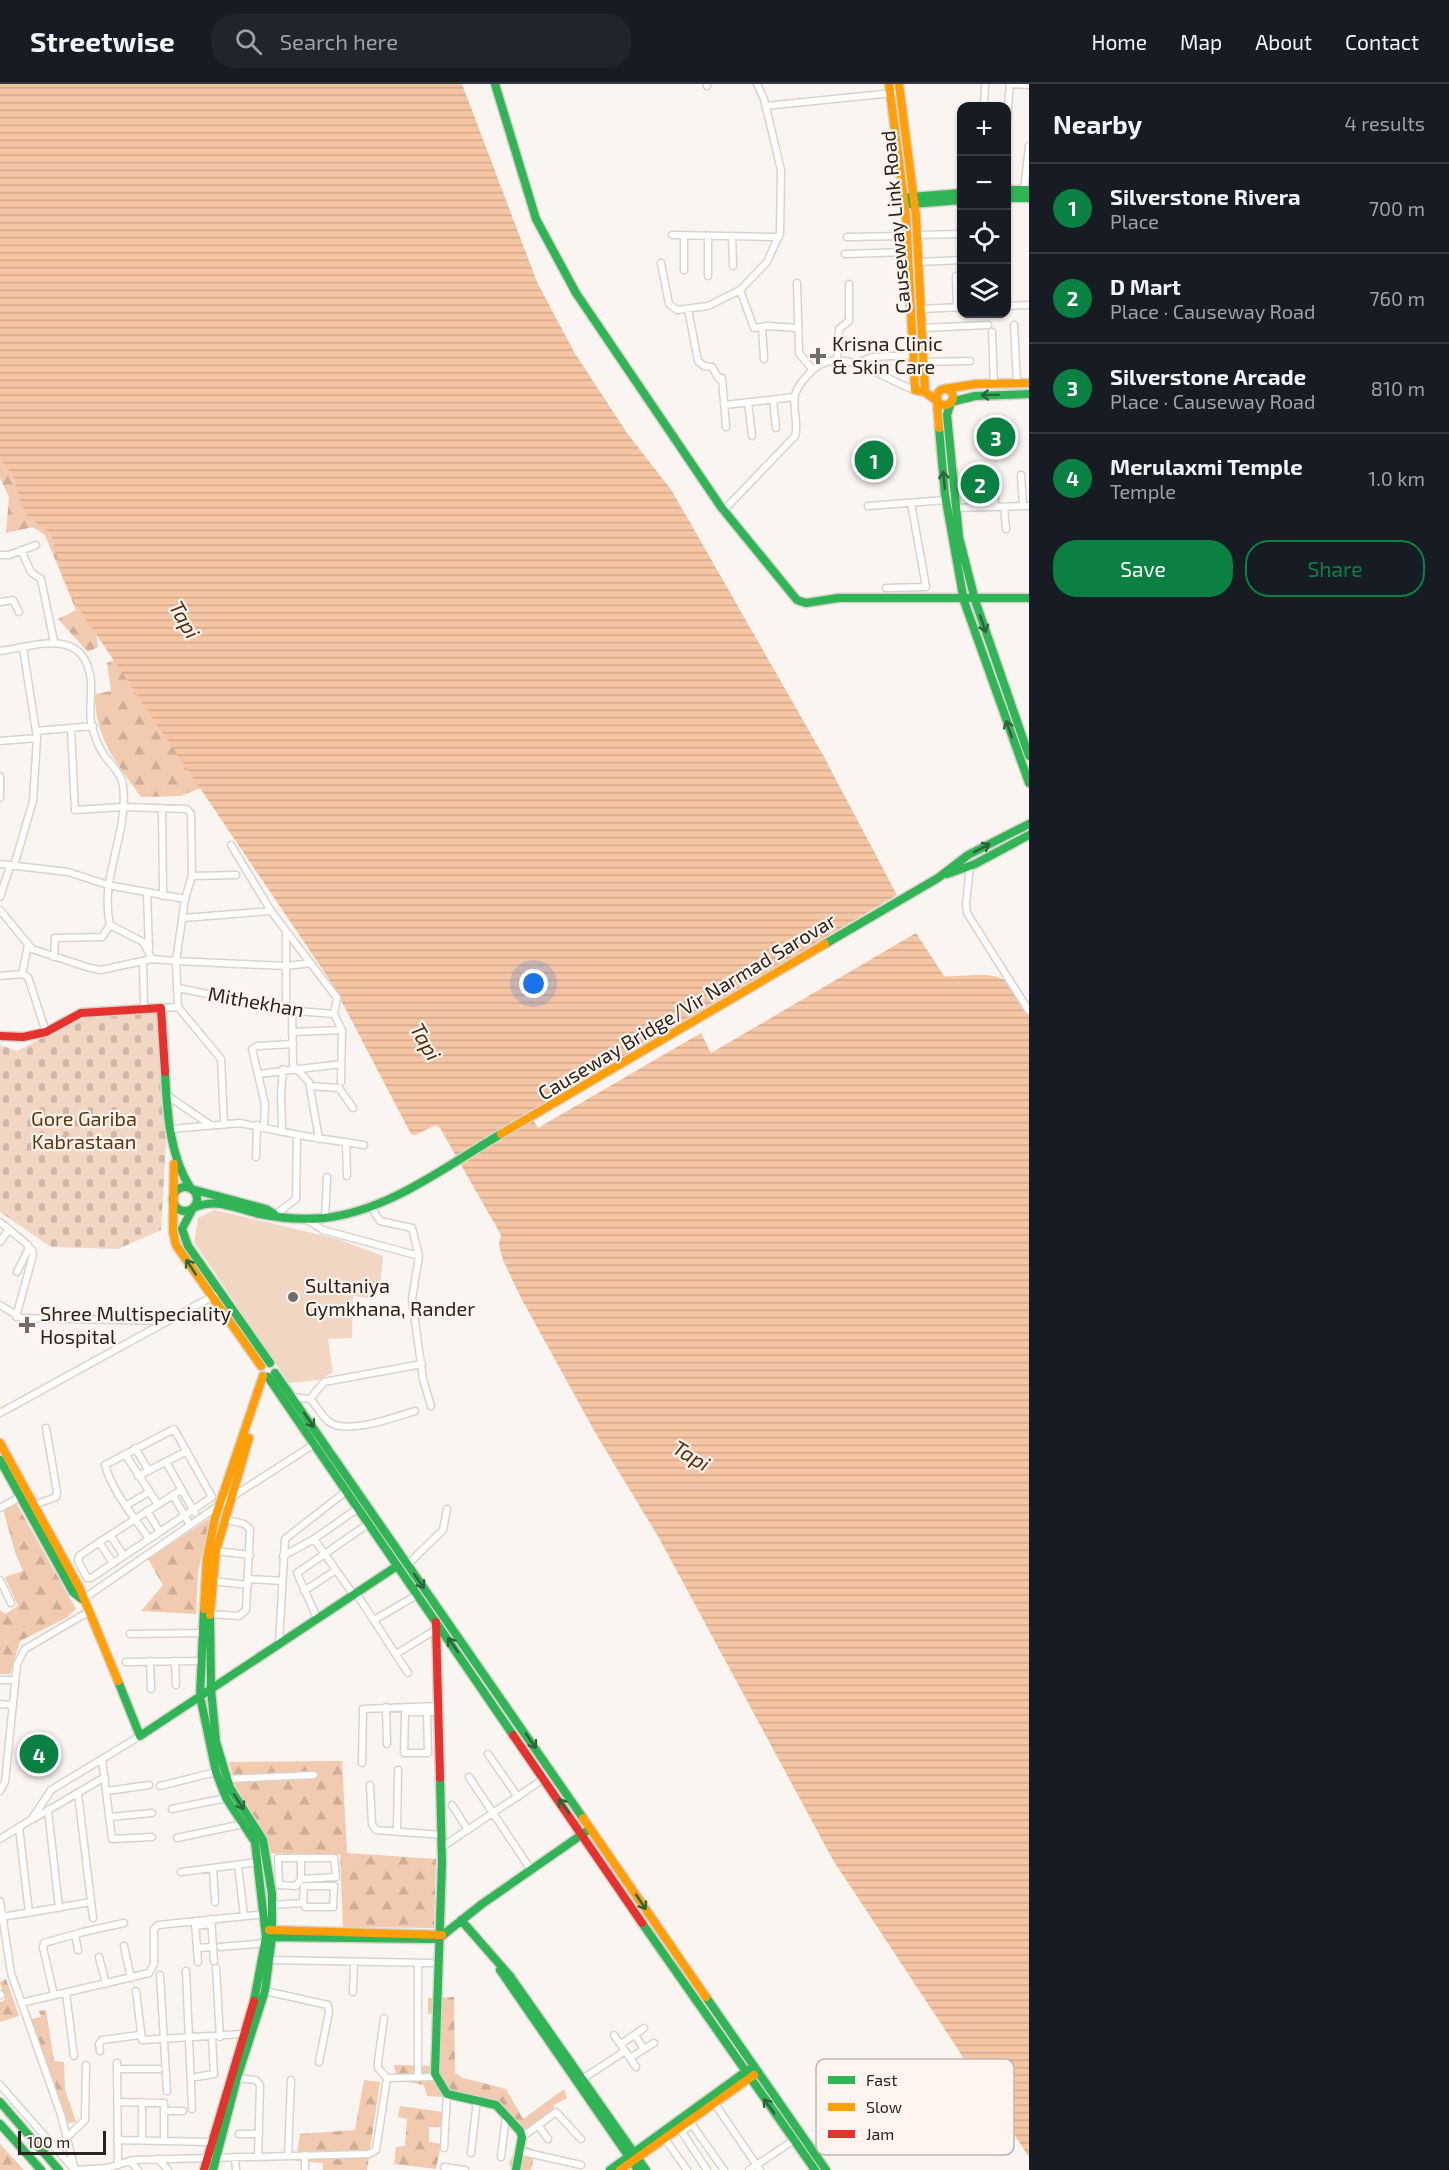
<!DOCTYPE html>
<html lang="en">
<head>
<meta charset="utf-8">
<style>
	:root { --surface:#171b24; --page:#20242c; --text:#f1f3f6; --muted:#9ea1a6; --line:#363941; --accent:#0b8043 }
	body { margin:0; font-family:"Exo 2",sans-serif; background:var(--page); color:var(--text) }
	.controls { position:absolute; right:18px; top:18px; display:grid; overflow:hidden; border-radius:12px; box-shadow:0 2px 4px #0004 }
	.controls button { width:54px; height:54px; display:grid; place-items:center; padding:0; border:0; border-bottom:2px solid var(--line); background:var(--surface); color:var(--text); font:30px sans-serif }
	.scale { position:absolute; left:18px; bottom:15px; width:88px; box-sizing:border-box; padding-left:6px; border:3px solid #29231e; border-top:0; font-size:16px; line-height:21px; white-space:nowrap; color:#29231e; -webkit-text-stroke:4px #fff4ee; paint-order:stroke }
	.you { position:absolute; left:534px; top:900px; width:21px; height:21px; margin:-15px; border:4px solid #fff; border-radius:50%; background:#1a73e8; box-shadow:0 0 0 9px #1a73e833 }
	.badge { display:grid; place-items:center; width:39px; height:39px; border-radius:50%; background:var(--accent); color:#fff; font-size:20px; font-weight:700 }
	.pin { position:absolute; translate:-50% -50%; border:3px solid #fff; box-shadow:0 2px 6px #0006 }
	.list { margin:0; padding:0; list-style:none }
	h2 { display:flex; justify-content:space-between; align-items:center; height:78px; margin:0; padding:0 24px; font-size:26px }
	h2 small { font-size:20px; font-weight:400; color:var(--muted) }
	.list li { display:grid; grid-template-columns:39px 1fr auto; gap:18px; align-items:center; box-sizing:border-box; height:90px; padding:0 24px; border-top:2px solid var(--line) }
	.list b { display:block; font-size:22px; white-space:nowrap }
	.list p { margin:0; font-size:20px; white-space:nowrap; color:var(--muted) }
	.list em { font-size:20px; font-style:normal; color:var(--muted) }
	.actions { display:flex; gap:12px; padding:18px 24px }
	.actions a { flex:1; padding:14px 0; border:2px solid var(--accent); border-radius:24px; text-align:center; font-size:21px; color:var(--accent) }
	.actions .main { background:var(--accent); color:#fff }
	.icon { flex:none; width:33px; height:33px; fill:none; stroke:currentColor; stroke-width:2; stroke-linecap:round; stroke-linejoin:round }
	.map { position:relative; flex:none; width:1029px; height:2086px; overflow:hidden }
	header { display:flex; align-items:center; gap:36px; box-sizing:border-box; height:84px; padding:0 30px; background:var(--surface); border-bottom:2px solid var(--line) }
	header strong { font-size:28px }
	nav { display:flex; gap:33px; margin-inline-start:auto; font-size:21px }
	.search { width:420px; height:54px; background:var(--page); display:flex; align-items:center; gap:15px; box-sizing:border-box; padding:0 21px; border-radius:24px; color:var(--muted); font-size:22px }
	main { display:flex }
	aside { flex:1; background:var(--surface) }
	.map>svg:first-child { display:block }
	.grass { fill:#f1d6c4 }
	.forest { fill:url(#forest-firs) }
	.cemetery { fill:url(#cemetery-stones) }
	.water { fill:url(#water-rules) }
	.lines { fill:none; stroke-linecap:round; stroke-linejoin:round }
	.street-casing { stroke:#d8d3cf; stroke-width:9 }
	.fast-casing { stroke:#d8d3cf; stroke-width:11 }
	.slow-casing { stroke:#d8d3cf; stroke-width:11 }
	.jam-casing { stroke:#d8d3cf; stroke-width:11 }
	.street { stroke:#fefefd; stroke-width:6 }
	.fast { stroke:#30b455; stroke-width:8 }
	.slow { stroke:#ff9f0a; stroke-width:8 }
	.jam { stroke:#e5322d; stroke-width:8 }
	.oneway { stroke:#2c6437 }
	.poi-dot { fill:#726c68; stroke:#fff4ee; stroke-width:2 }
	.labels { text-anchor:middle; stroke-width:4.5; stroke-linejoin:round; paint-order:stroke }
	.street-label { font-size:20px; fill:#29231e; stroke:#fff4ee }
	.poi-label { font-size:20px; fill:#29231e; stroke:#fff4ee; text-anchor:start }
	.park-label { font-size:20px; fill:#5f3411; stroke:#fff4ee }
	.water-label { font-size:21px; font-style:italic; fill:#562c08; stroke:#fff4ee }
	.key { fill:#fff4ee; stroke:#bfb5b0; stroke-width:1.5 }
	.key-label { font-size:16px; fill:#29231e }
</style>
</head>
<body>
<header>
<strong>Streetwise</strong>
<div class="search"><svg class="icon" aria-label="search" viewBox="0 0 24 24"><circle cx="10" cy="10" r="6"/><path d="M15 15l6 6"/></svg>Search here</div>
<nav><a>Home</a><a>Map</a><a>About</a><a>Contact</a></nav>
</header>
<main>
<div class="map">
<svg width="1029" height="2086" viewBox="0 0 1029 2086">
	<defs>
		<pattern id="forest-firs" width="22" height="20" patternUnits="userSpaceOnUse" patternTransform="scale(1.5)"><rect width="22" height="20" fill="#f1caaf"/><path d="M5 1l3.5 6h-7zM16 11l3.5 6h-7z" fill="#cfad96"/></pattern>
		<pattern id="cemetery-stones" width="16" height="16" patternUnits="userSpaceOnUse" patternTransform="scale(1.5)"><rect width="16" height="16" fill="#f1d6c4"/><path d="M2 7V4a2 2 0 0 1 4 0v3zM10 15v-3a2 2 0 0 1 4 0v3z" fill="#cfb7a8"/></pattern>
		<pattern id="water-rules" width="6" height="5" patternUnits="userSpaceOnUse" patternTransform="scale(1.5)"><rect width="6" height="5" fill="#f5c5a4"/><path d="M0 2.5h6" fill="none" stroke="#d2a98d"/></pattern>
	</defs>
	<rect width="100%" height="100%" fill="#fbf5f2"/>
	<!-- grass -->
	<path class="grass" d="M214,1126L338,1155L383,1172L380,1206L372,1207L370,1214L353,1212L352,1254L328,1255L333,1288L320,1296L289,1299L194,1158L198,1134Z"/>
	<!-- forest -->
	<path class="forest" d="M0,369L66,447L91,516L98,563L88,568L58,535L76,526L45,451L33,443L6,449L9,413L0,394Z
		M120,574L205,702L181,712L141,713C117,680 94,652 95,610L111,607L107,579Z
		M16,1419L76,1525L66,1534L20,1557L10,1590H0V1526L5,1530L18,1522L5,1493L23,1487L15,1468L3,1425Z
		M210,1434L198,1489L196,1530L141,1527L163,1501L148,1475Z
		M342,1677L347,1769L436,1775L434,1844L343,1843L340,1771L270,1769L266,1752L235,1702L229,1678Z
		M6,1895L19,1932L0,1938V1918L5,1916L0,1898Z
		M454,1913L455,1989L463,1994L506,2005L523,2035L564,2005L567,2014L554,2021L553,2026L525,2046L499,2017L452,2008L443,2010L444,2013L427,2012L424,2001L397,1996L394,1981L438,1982V1929L428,1930V1914Z
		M46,1926L54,1977L64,1978L65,2006L76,2038L68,2039L31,1935L41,1933L39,1927Z
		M364,1996L380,1998L367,2086H323V2079L296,2077L300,2050L355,2046Z
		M400,2022L443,2028V2043H429V2058L441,2060L436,2085L394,2080L396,2063L405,2062L407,2035L398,2033Z
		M0,2060L24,2086H0Z
		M525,2062L535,2066L531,2086H512L509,2079L515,2067Z"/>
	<!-- cemetery -->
	<path class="cemetery" d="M156,929L167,1041L161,1146L118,1165L51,1163L0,1128V961L17,967L82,933Z"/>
	<!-- water -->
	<path class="water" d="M0,0H462L537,198L574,268L627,349L672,407L824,673L897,811L528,1028L538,1044L701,949L711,969L916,849L944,892C964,894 994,885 1010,900C1018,907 1023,919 1029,928V2073L833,1776L659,1454L596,1350L520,1212L503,1176L499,1161L501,1151L440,1044L436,1041L415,1051L411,1050L333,901L73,516L63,494L51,450L25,430L13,392L0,374Z"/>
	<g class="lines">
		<defs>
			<path id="street" d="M707,0V2
				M1009,0L1029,1
				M765,22L893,9
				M984,22L985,0
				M1006,45L1010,0
				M1024,106L1029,62
				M672,151L779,153
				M917,151L962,150
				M684,152V186
				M732,152L733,182
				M847,153L907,152
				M845,170L908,168
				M918,178L962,176
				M661,179L669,220L677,226L708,222L740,206L767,178L780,149L781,86L764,15L757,0
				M708,192V152
				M956,192L957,224
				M797,199L799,269L812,285
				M740,206L754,244L768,242L798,244
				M1006,222L1029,221
				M688,225L698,277L704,282L712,283L719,295
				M921,225L962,223
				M1014,241L1017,299
				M762,243L764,275
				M922,244L988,241
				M992,248L994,300
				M837,276L839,245L849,237V200
				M924,278L970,277
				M858,279L872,273L914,271
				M722,294L726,343
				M773,316L776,344
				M748,318L752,352
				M725,321L794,313
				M994,391L995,423
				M1021,391L1023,422
				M868,422L946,416
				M1004,423L1006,445
				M956,424L1029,422
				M723,427L795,352C799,339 792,324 795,311C797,304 802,297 807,292C837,254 882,296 915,306
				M21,466L31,488L41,495L54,558
				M0,471H9L36,461
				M886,504L926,503L911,419
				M0,518L13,516L19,528
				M0,567C36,562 85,542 91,597C92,610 89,624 91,638C93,648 98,662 104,671C111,681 122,690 123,702C129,750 99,793 110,841L143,858L152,875L176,877L178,923L161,924
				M71,644L75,726L123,723L187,725L191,730L192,792L185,815L176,877L286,882L311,879
				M36,647L93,642
				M0,657L37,654
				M0,692V714
				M162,724L163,812
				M231,761L271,827L337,914L334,930L342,946L341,998
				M0,780L68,788L108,801L185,815
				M14,782L33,717L37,654L23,564
				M970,782L966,820L967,829L1029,927
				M192,792L236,791
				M147,809L149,865
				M0,813L10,782
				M0,826L32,865L90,884L101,886L152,875
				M183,834L271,827
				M54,873L55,854L102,853L110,841
				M143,877L144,923
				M22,890L28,861
				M0,892L22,890L28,893L46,948
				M178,904L286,926L334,930
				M178,923L221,975L224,1039
				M286,926V847
				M292,926L293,981L309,998L319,1055
				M292,948L342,946
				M259,990L341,980
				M310,1002L339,1004L353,1024
				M168,1012L209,1040
				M264,1042L265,1020L252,965L257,962L293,960
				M171,1045L240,1039L304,1052L364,1061
				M282,1047L281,1009L283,985
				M346,1058L347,1092
				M256,1073L257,1041
				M371,1123L380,1137L412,1144L419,1172L412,1215L423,1295L431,1322
				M275,1131L296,1115L297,1051
				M325,1134L327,1093
				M307,1136L323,1146L419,1172
				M0,1138L28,1161V1166L17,1188
				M0,1158L9,1145
				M0,1221L21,1234L166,1237
				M16,1233L33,1171L32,1166L28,1163
				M293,1313L310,1315C317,1322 321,1331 328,1337C345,1352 396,1333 415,1327
				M310,1315L324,1298L422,1280
				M0,1329L215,1211
				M135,1364L149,1387
				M125,1370L157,1419
				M166,1378L195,1429
				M138,1392L187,1367
				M173,1411L190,1441
				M34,1421L56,1413L57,1408L46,1344
				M127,1421L149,1408
				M0,1424L20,1413
				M147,1427L160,1448
				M110,1451L124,1472
				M149,1455C134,1433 112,1407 105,1381L174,1345L212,1413L91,1494H87L78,1477L79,1472C112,1449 147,1428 181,1406
				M314,1455L353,1510
				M99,1458L113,1479
				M216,1467L250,1471
				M283,1472L314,1455L357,1425
				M408,1480L443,1446L447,1425
				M248,1495L282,1497
				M0,1496L11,1519
				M212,1497L248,1501
				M304,1507L336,1486
				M356,1509L408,1589
				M83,1515L221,1420L316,1359
				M210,1530L239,1532L246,1526L250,1445L244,1440L224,1435
				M317,1534L297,1489L368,1440
				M374,1536L417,1511
				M130,1550L203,1549
				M279,1559L285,1455L345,1408
				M396,1570L437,1545
				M150,1577L151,1605
				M175,1577L176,1601
				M126,1578L202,1577
				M0,1596H15
				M0,1620L12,1621
				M386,1623L387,1660
				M427,1628L428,1669H404L405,1629L407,1628C418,1628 429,1628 439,1628
				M488,1670L518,1713
				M102,1675L112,1755L152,1753
				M362,1679L363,1625L439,1622
				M469,1693L531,1786
				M227,1695L314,1691
				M370,1701L372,1740L376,1746L442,1751
				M160,1702L216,1688
				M0,1707L5,1698L17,1580L25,1565L88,1528
				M107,1707L149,1701
				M78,1710L93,1834
				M452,1721L468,1746
				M172,1725L226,1714
				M48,1726L59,1824
				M110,1733L152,1729
				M33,1735L105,1693
				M19,1743L29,1829
				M397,1748L398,1686
				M177,1754L243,1740
				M0,1755L32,1735L51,1706L140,1652
				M442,1763L545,1694
				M301,1774V1795L336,1793L334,1774H278L279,1801L296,1802L301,1795
				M238,1781L244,1832
				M213,1784L215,1818
				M181,1788L259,1778
				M0,1817L11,1889L61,2031L75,2086
				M272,1821L303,1819L305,1823H333L334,1802H304L303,1819
				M2,1833L91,1818
				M211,1835L214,1877
				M195,1837L198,1878
				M195,1842L212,1840
				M75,1851L78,1866
				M124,1862L131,1894
				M220,1863L267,1859
				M197,1864L213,1863
				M99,1873L106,1900
				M270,1876L431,1879
				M216,1884L220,1953
				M186,1887L192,2025
				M160,1891L167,2007
				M136,1907L142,1956L242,1950
				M265,1907L328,1921L329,1928L319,1978
				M353,1908L354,1878
				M66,1909L74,1972
				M0,1910L1,1911
				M54,1911L43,1864L44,1859L83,1848L124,1839
				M21,1919L149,1889L154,1880V1845L158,1841L265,1830
				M384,1934L378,1978V1984L387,1994
				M614,1951L636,1983
				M635,1951L644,1965
				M621,1960L644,1944
				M100,1967L99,1960L102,1956L140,1951
				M630,1974L654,1959
				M117,1979L118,2081
				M117,1985H159
				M196,1993L214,1990L212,1953
				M418,1993V1879
				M237,1994L256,1996L260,2001L258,2072
				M581,1996L625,1967
				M0,2001L73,2084
				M713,2017L760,2086
				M117,2018L164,2019V2057
				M142,2018V2056
				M164,2027H183
				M688,2035L724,2086
				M538,2041L548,2055
				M689,2042L682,2048L707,2086
				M239,2050H259
				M663,2052L687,2086
				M67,2053L85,2036L86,1981
				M522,2053L556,2028L581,2055
				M117,2056L211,2058
				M444,2064L447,2010
				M519,2067L581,2081
				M471,2069L477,2016
				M288,2072L291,1996
				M235,2073L236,2086
				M501,2073L506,2032
				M158,2075L168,2086
				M130,2077L138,2086
				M444,2083L465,2086
				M75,2086L107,2084L133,2076L369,2070L376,2066L387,1994L436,1993
				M305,2086V2071
				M749,2086L794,2056"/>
			<path id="fast" d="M495,0L536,135L576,209L721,423L797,516L806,519L838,514H1029
				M1006,106H1029
				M910,113L962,109
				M1006,114H1029
				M911,120L962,116
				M1029,310L975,312L951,318L947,331L959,453L975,516L1029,672
				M939,344L945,411L964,517L1029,699
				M947,790L975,780L1029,751
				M825,860L938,794L968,771L1029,740
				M165,988C167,1027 169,1071 191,1105L266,1125L274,1130
				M173 1115a12 12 0 1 1 24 0a12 12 0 1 1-24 0Z
				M270,1279L188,1162L182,1145L193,1124C217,1113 236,1125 260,1130C280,1134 303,1136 324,1134C389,1127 446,1082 501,1050
				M275,1289L583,1734
				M268,1293L513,1651
				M0,1376L73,1508L82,1515
				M204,1525L200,1612L216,1688L226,1714L255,1758L266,1853L254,1917
				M210,1531L211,1605L216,1658L230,1704L263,1756L272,1810V1853L265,1907L237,1994L213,2086
				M118,1597L140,1652L397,1482
				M440,1694L442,1778L435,1990L447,2010L496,2021L520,2047L522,2053L516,2086
				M461,1836L510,1892L646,2086
				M642,1839L815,2086
				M269,1853L438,1855L482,1820L587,1747
				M500,1886L638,2086
				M706,1913L826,2086
				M0,2018L59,2086
				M0,2040L41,2086
				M610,2086L748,1986"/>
			<path id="slow" d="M889,0L906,132L915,306L925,308L937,317L939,344
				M899,0L916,132L925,308
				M937 313a8 8 0 1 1 16 0a8 8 0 1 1-16 0Z
				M944,305L976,300L1029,299
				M501,1050L825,860
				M174,1080L173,1147L176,1161L261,1282
				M0,1359L80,1505L118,1597
				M204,1525L207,1474L215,1434L263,1292
				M210,1531L216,1467L249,1354
				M583,1734L706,1913
				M269,1846L442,1851
				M620,2086L754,1991"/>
			<path id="jam" d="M0,952L23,953L46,948L81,929L161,924L165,988
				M436,1538L440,1694
				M513,1651L642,1839
				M204,2086L254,1917"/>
		</defs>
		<!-- street casing -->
		<use href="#street" class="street-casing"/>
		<!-- fast casing -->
		<use href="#fast" class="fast-casing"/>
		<!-- slow casing -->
		<use href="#slow" class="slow-casing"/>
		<!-- jam casing -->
		<use href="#jam" class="jam-casing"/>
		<!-- street -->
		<use href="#street" class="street"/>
		<!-- fast -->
		<use href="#fast" class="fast"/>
		<!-- slow -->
		<use href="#slow" class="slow"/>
		<!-- jam -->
		<use href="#jam" class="jam"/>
	</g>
	<!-- one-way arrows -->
	<defs><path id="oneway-shaft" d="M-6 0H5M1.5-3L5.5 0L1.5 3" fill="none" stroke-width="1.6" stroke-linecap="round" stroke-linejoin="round" transform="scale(1.5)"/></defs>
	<g class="oneway">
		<use href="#oneway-shaft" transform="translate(990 311) rotate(179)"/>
		<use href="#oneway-shaft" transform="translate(944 396) rotate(-95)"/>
		<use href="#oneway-shaft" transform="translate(983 540) rotate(71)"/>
		<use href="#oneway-shaft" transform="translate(1009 645) rotate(-109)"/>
		<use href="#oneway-shaft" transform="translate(982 764) rotate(-27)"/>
		<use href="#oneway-shaft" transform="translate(191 1183) rotate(-123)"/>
		<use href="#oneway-shaft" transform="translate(309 1336) rotate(55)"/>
		<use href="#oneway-shaft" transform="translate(419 1497) rotate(55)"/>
		<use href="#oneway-shaft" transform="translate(453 1561) rotate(-125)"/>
		<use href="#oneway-shaft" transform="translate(531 1657) rotate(55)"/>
		<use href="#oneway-shaft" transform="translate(239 1718) rotate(57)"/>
		<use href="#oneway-shaft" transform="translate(564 1722) rotate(-125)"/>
		<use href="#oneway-shaft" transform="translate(641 1818) rotate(56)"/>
		<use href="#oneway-shaft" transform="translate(769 2022) rotate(-126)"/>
	</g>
	<!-- markers -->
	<g class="poi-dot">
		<path d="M815 263h6v6h6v6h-6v6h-6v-6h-6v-6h6z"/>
		<circle cx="293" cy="1213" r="6"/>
		<path d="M24 1232h6v6h6v6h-6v6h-6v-6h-6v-6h6z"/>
	</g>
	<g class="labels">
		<!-- street labels -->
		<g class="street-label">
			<text transform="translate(896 138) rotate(-95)" y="7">Causeway Link Road</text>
			<text transform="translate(256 918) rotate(10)" y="7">Mithekhan</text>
			<text transform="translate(687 923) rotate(-31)" y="7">Causeway Bridge/Vir Narmad Sarovar</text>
		</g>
		<!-- poi labels -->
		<g class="poi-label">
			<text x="832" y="267">Krisna Clinic<tspan x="832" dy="23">&amp; Skin Care</tspan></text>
			<text x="305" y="1209">Sultaniya<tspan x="305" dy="23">Gymkhana, Rander</tspan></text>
			<text x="40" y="1237">Shree Multispeciality<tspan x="40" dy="23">Hospital</tspan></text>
		</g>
		<!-- park labels -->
		<g class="park-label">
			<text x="84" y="1042">Gore Gariba<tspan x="84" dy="23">Kabrastaan</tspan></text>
		</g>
		<!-- water labels -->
		<g class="water-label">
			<text transform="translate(184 536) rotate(60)" y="7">Tapi</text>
			<text transform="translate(425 958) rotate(60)" y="7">Tapi</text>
			<text transform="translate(691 1372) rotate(31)" y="7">Tapi</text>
		</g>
	</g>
	<!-- legend -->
	<rect x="816" y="1975" width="198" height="96" rx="9" class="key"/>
	<rect x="828" y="1992" width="27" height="8" fill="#30b455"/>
	<rect x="828" y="2019" width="27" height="8" fill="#ff9f0a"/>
	<rect x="828" y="2046" width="27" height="8" fill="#e5322d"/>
	<g class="key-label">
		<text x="866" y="2002">Fast</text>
		<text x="866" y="2029">Slow</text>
		<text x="866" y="2056">Jam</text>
	</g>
</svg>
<div class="controls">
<button>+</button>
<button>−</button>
<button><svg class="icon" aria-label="locate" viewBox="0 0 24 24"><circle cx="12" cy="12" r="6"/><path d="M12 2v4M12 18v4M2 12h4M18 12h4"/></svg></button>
<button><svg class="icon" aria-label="layers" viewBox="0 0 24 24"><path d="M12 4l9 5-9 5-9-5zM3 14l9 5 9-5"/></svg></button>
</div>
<div class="scale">100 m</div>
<div class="you"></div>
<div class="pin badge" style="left:874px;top:376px">1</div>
<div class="pin badge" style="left:980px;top:400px">2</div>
<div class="pin badge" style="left:996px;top:353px">3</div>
<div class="pin badge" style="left:39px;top:1670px">4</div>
</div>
<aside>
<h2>Nearby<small>4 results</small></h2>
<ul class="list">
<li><span class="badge">1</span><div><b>Silverstone Rivera</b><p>Place</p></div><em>700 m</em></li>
<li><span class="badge">2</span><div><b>D Mart</b><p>Place · Causeway Road</p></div><em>760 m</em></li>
<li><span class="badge">3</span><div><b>Silverstone Arcade</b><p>Place · Causeway Road</p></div><em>810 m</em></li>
<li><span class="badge">4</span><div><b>Merulaxmi Temple</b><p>Temple</p></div><em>1.0 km</em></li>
</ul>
<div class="actions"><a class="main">Save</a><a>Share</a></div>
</aside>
</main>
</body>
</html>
